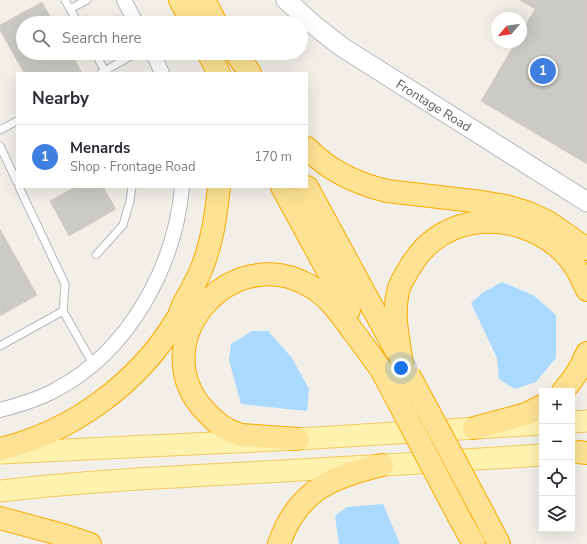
<!DOCTYPE html>
<html lang="en">
<head>
<meta charset="utf-8">
<style>
	:root { --surface:#fff; --page:#f7f7f7; --text:#2b2b33; --muted:#7c7c81; --line:#e1e1e2; --accent:#db2777 }
	body { margin:0; font-family:"Nunito Sans",sans-serif; background:var(--page); color:var(--text) }
	.controls { position:absolute; right:12px; bottom:12px; display:grid; overflow:hidden; border-radius:0px; box-shadow:0 4px 16px #0002 }
	.controls button { width:36px; height:36px; display:grid; place-items:center; padding:0; border:0; border-bottom:1px solid var(--line); background:var(--surface); color:var(--text); font:20px sans-serif }
	.compass { position:absolute; left:491px; top:12px; width:36px; height:36px; border-radius:50%; background:var(--surface); box-shadow:0 4px 16px #0002; rotate:241deg }
	.you { position:absolute; left:401px; top:368px; width:14px; height:14px; margin:-10px; border:3px solid #fff; border-radius:50%; background:#1a73e8; box-shadow:0 0 0 6px #1a73e833 }
	.badge { display:grid; place-items:center; width:26px; height:26px; border-radius:50%; background:var(--accent); color:#fff; font-size:13px; font-weight:700 }
	.pin { position:absolute; translate:-50% -50%; border:2px solid #fff; box-shadow:0 1px 4px #0006 }
	.list { margin:0; padding:0; list-style:none }
	h2 { display:flex; justify-content:space-between; align-items:center; height:52px; margin:0; padding:0 16px; font-size:17px }
	h2 small { font-size:13px; font-weight:400; color:var(--muted) }
	.list li { display:grid; grid-template-columns:26px 1fr auto; gap:12px; align-items:center; box-sizing:border-box; height:64px; padding:0 16px; border-top:1px solid var(--line) }
	.list b { display:block; font-size:15px; white-space:nowrap }
	.list p { margin:0; font-size:13px; white-space:nowrap; color:var(--muted) }
	.list em { font-size:13px; font-style:normal; color:var(--muted) }
	.icon { flex:none; width:22px; height:22px; fill:none; stroke:currentColor; stroke-width:2; stroke-linecap:round; stroke-linejoin:round }
	.map { position:relative; flex:none; width:587px; height:544px; overflow:hidden }
	.search { position:absolute; background:var(--surface); box-shadow:0 4px 16px #0002; left:16px; top:16px; width:292px; height:44px; display:flex; align-items:center; gap:10px; box-sizing:border-box; padding:0 14px; border-radius:22px; color:var(--muted); font-size:15px }
	.panel { position:absolute; background:var(--surface); box-shadow:0 4px 16px #0002; left:16px; top:72px; width:292px; height:116px; border-radius:0px }
	.map>svg:first-child { display:block }
	.water { fill:#aadaff }
	.building { fill:#cccac5; stroke:#d6d1c6 }
	.lines { fill:none; stroke-linecap:round; stroke-linejoin:round }
	.lane-casing { stroke:#b5b8bc; stroke-width:9 }
	.street-casing { stroke:#b5b8bc; stroke-width:16 }
	.secondary-casing { stroke:#b6babf; stroke-width:21 }
	.primary-casing { stroke:#f2c960; stroke-width:23 }
	.highway-casing { stroke:#f9ab00; stroke-width:24 }
	.lane { stroke:#fff; stroke-width:7 }
	.street { stroke:#fff; stroke-width:14 }
	.secondary { stroke:#fff; stroke-width:19 }
	.primary { stroke:#fff2af; stroke-width:21 }
	.highway { stroke:#fde293; stroke-width:22 }
	.highway-bridge-casing { stroke:#f9ab00; stroke-width:24; stroke-linecap:butt }
	.highway-bridge { stroke:#fde293; stroke-width:22 }
	.labels { text-anchor:middle; stroke-width:4; stroke-linejoin:round; paint-order:stroke }
	.street-label { font-size:13px; fill:#5f6368; stroke:#fff }
</style>
</head>
<body>
<div class="map">
<svg width="587" height="544" viewBox="0 0 587 544">
	<rect width="100%" height="100%" fill="#f1efe8"/>
	<!-- water -->
	<path class="water" d="M502,282L533,295L556,315V358L536,382L515,389L499,379L497,358L471,303L482,293Z
		M252,331H268L292,358L309,389L307,411L241,404L229,360L231,344Z
		M383,504L400,544H339L335,516L347,507Z"/>
	<!-- building -->
	<path class="building" d="M520,0H587V164L481,101L516,42H521V33L535,9Z
		M42,2L54,23H23V53H71L82,73H24L0,30V25Z
		M75,187H103L116,209L69,236L50,201Z
		M0,229L37,295L0,316Z"/>
	<g class="lines">
		<defs>
			<path id="lane" d="M65,0L78,23
				M70,9L87,0
				M95,53L105,71
				M101,73L136,53
				M0,130L17,121
				M0,146L17,182
				M96,255L123,225L130,201L132,187
				M63,311L93,364
				M0,346L63,311L65,284L19,187"/>
			<path id="street" d="M124,0L136,23
				M153,53L162,73
				M0,410C19,405 40,399 57,389C129,351 175,266 182,187"/>
			<path id="secondary" d="M286,0L315,26L342,47L587,202"/>
			<path id="primary" d="M572,422L587,421
				M1,453L298,439L542,424
				M0,491C94,480 189,476 283,471C369,466 456,461 542,455"/>
			<path id="highway" d="M180,0L192,23
				M204,0L216,23
				M208,53L219,73
				M236,53L250,73
				M307,148C328,170 358,184 387,191L482,202L506,206L529,213L548,222L587,249
				M282,187L349,310
				M307,187L395,349
				M402,363C398,338 392,312 399,288C402,279 408,271 412,264C444,212 514,210 558,247C572,258 580,274 587,290
				M563,391C574,379 581,368 587,353
				M474,428L526,414L542,406
				M298,439C284,438 270,437 256,436C250,435 243,436 238,434C226,430 214,421 206,412C141,344 230,239 310,286C329,297 340,313 352,330C362,343 372,357 382,371
				M0,449C72,432 139,383 177,319C180,315 181,310 183,305C189,294 196,282 201,270C212,244 216,215 219,187
				M579,452L587,453
				M484,515L499,544
				M459,517L474,544
				M0,518L63,535L90,544
				M279,544C297,491 331,477 382,465"/>
		</defs>
		<!-- lane casing -->
		<use href="#lane" class="lane-casing"/>
		<!-- street casing -->
		<use href="#street" class="street-casing"/>
		<!-- secondary casing -->
		<use href="#secondary" class="secondary-casing"/>
		<!-- primary casing -->
		<use href="#primary" class="primary-casing"/>
		<!-- highway casing -->
		<use href="#highway" class="highway-casing"/>
		<!-- lane -->
		<use href="#lane" class="lane"/>
		<!-- street -->
		<use href="#street" class="street"/>
		<!-- secondary -->
		<use href="#secondary" class="secondary"/>
		<!-- primary -->
		<use href="#primary" class="primary"/>
		<!-- highway -->
		<use href="#highway" class="highway"/>
		<defs>
			<path id="highway-bridge" d="M382,371L459,517
				M409,375L484,515"/>
		</defs>
		<!-- highway-bridge casing -->
		<use href="#highway-bridge" class="highway-bridge-casing"/>
		<!-- highway-bridge -->
		<use href="#highway-bridge" class="highway-bridge"/>
	</g>
	<g class="labels">
		<!-- street labels -->
		<g class="street-label">
			<text transform="translate(434 105) rotate(32)" y="5">Frontage Road</text>
		</g>
	</g>
</svg>
<div class="controls">
<button>+</button>
<button>−</button>
<button><svg class="icon" aria-label="locate" viewBox="0 0 24 24"><circle cx="12" cy="12" r="6"/><path d="M12 2v4M12 18v4M2 12h4M18 12h4"/></svg></button>
<button><svg class="icon" aria-label="layers" viewBox="0 0 24 24"><path d="M12 4l9 5-9 5-9-5zM3 14l9 5 9-5"/></svg></button>
</div>
<svg class="compass" viewBox="-18 -18 36 36"><path d="M0-13l5 13h-10z" fill="#e53935"/><path d="M0 13l5-13h-10z" fill="#7c7c81"/></svg>
<div class="you"></div>
<div class="pin badge" style="left:543px;top:71px;background:#3f7fe0">1</div>
<div class="search"><svg class="icon" aria-label="search" viewBox="0 0 24 24"><circle cx="10" cy="10" r="6"/><path d="M15 15l6 6"/></svg>Search here</div>
<section class="panel">
<h2>Nearby<small></small></h2>
<ul class="list">
<li><span class="badge" style="background:#3f7fe0">1</span><div><b>Menards</b><p>Shop · Frontage Road</p></div><em>170 m</em></li>
</ul>
</section>
</div>
</body>
</html>
